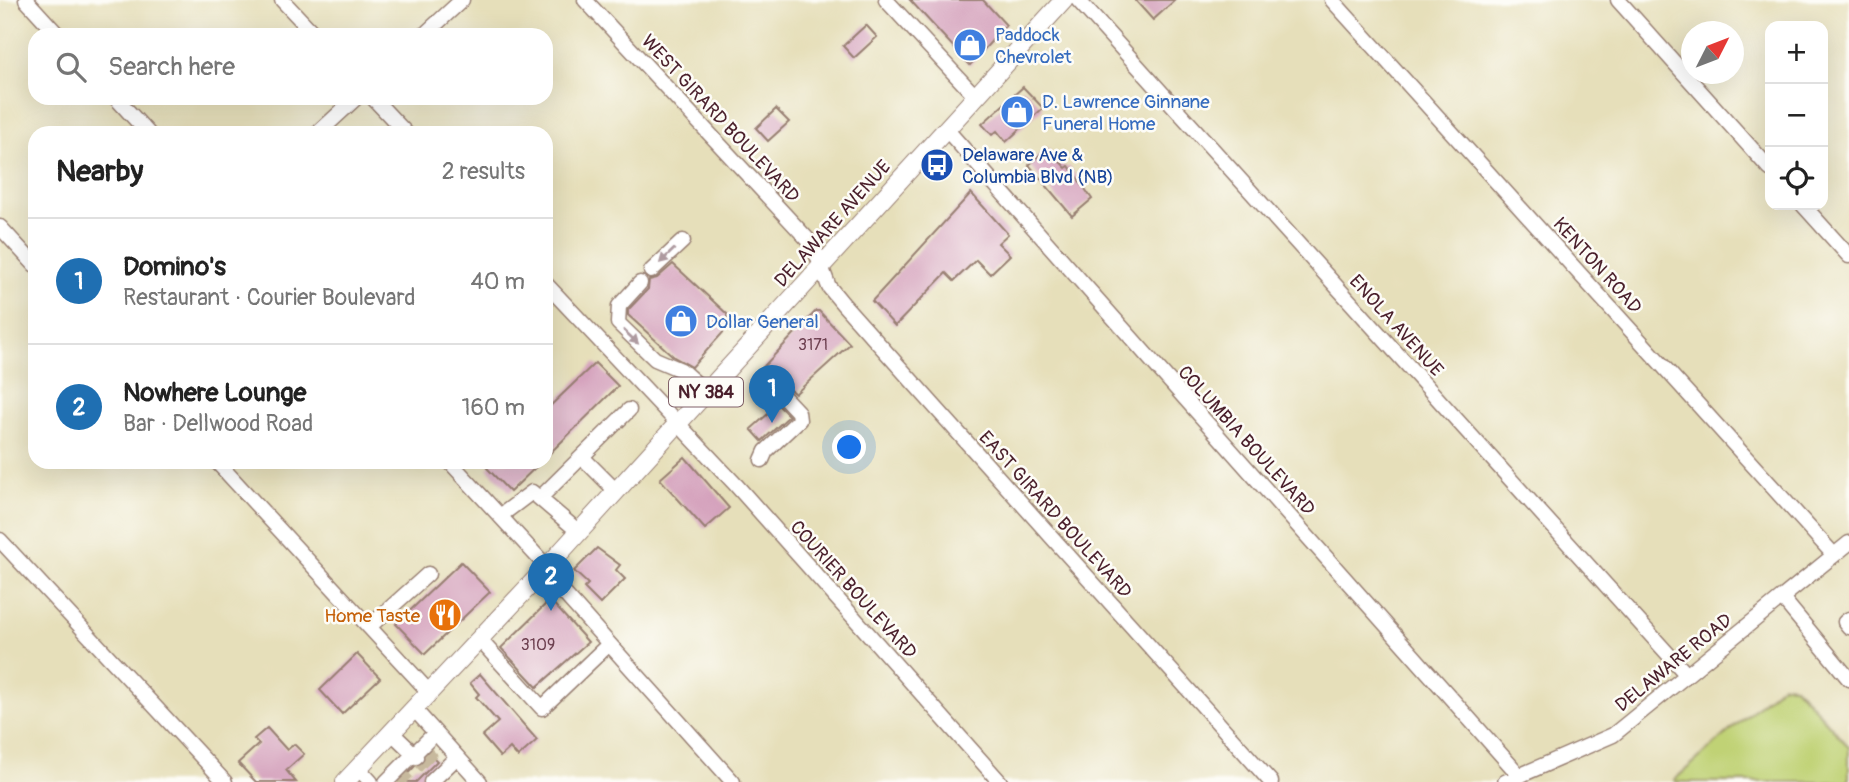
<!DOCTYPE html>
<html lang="en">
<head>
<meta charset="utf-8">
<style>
	:root { --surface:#fff; --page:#f6f6f6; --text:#222; --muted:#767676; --line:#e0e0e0; --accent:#1f6fb2 }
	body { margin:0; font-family:Pangolin,sans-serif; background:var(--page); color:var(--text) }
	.controls { position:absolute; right:21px; top:21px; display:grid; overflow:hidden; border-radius:14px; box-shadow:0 7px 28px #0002 }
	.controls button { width:63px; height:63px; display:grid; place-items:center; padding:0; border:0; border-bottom:2px solid var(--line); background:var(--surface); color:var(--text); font:35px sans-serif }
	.compass { position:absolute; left:1681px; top:21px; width:63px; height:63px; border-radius:50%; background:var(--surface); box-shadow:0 7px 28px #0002; rotate:48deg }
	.you { position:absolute; left:850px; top:448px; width:24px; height:24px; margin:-18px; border:5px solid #fff; border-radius:50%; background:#1a73e8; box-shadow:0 0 0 10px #1a73e833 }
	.badge { display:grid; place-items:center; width:46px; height:46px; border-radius:50%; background:var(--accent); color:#fff; font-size:23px; font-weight:700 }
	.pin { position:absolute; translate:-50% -58px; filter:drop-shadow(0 2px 4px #0008) }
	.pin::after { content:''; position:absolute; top:37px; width:24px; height:21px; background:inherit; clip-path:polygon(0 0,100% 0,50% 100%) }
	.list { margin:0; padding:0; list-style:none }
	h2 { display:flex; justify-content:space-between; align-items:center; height:91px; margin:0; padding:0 28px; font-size:30px }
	h2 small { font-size:23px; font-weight:400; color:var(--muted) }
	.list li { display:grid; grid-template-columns:46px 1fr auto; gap:21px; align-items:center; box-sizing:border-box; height:126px; padding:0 28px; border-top:2px solid var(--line) }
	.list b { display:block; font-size:26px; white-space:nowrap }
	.list p { margin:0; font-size:23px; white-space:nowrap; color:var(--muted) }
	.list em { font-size:23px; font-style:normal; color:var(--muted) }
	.icon { flex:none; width:38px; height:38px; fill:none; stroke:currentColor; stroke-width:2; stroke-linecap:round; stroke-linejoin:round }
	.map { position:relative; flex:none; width:1849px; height:782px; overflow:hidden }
	.search { position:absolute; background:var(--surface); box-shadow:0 7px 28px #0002; left:28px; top:28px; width:525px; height:77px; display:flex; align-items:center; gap:18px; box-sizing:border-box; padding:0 24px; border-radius:21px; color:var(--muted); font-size:26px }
	.panel { position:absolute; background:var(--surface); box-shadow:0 7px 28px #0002; left:28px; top:126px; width:525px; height:343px; border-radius:21px }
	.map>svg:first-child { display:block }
	.green { fill:#c0d275; stroke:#857850; stroke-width:2 }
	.building { fill:#d5a3bd }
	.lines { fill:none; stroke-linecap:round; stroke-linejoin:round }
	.minor-tunnel { stroke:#c7b99d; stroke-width:14; stroke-dasharray:14 7; stroke-linecap:butt }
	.minor-casing { stroke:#987f72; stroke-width:17 }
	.major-casing { stroke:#987f72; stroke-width:20 }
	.minor { stroke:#fff; stroke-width:14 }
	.major { stroke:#fff; stroke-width:18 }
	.oneway { fill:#ae9aa0 }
	.labels { text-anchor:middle; stroke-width:5; stroke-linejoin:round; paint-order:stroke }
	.number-label { font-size:16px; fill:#6d4050 }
	.shield { fill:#fdfcf7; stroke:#806168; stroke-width:2 }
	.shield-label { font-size:18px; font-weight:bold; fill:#4a1f2b }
	.shop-label { font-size:19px; fill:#366cbe; stroke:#fdfcf7; text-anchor:start }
	.street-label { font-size:19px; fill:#4a1f2b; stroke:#fdfcf7 }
	.transit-label { font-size:19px; fill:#164399; stroke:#fdfcf7; text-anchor:start }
	.food-label { font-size:19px; fill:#c56008; stroke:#fdfcf7; text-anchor:end }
</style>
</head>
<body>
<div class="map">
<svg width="1849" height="782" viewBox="0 0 1849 782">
	<rect width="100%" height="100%" fill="#fdfcf7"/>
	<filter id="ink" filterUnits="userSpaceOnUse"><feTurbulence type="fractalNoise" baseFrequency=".0143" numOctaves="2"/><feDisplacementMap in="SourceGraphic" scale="14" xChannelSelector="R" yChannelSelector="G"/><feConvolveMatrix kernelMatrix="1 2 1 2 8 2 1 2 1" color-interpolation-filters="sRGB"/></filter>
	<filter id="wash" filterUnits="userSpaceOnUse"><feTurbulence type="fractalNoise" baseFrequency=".00686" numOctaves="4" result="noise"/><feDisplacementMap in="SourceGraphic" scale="28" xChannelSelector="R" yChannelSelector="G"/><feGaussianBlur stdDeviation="1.57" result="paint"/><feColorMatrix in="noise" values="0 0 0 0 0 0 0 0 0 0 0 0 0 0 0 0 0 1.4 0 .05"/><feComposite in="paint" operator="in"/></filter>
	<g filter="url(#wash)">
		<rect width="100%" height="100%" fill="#e6dfba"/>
		<!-- green -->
		<path class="green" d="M1782,685L1795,686L1849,747V782H1676L1674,780Z"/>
		<g id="blocks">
			<!-- building -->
			<path class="building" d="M910,0H983L1006,25L970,65Z
				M1135,0H1175L1153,20Z
				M866,25L877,37L854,58L843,46Z
				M1023,87L1043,108L1006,142L997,131L992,135L982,124Z
				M776,109L789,122L768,141L756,128Z
				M1047,148L1066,168L1069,166L1092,199L1072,216L1029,165Z
				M971,193L1008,234L998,243L1010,255L990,274L976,260L954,281L946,273L895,326L872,301Z
				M673,264L727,314L728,327L692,367L674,357L628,315V310L648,289L649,280L657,278Z
				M816,311H819L850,344L795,394L786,386L777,383L763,367Z
				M595,363L618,386L546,457V410Z
				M778,405L789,416L762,441L751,429Z
				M685,457L729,508L705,529L660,479Z
				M493,462H541L510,492L487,468Z
				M597,548L620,565L616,570L625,579L600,604L584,588L588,584L574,571Z
				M461,562L490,592L425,654L396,624Z
				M550,600L588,642L537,687L501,648Z
				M357,654L380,678L342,714L320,690Z
				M480,674L537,740L518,757L510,748L500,757L482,736L498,722L476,697L479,694L470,683Z
				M267,728L287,750L294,744L304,754L286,770L296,782H256L238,763L259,744L254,739Z
				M429,753L437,761L416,782H400L415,766L422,765Z"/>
		</g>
	</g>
	<g filter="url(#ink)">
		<use href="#blocks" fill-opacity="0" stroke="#987f72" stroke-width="2"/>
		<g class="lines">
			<!-- minor-tunnel -->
			<path class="minor-tunnel" d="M423,750L435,762
				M416,757L429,770
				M400,774L408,782"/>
			<defs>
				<path id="minor" d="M26,0L58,35
					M282,0L315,35
					M585,0L813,245L829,287L843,304L1271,782
					M886,0L976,97
					M1078,0L1687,675
					M1332,0L1834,555
					M1618,0L1770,169
					M424,35L462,0
					M116,98L148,133
					M373,98L406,133
					M946,129L1520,776
					M318,133L356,98
					M1803,205L1849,256
					M0,227L35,265
					M651,271L683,241
					M640,283L619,306L618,323L655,359L681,370L706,392
					M546,284L736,485L1000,782
					M582,457L616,491
					M762,460L766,451L799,420L798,412L780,393L768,392
					M217,462L429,692
					M450,462L547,567L561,590L733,782
					M541,497L629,410
					M500,516L532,492L579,532
					M0,540L225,782
					M1782,598L1849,679
					M1849,619L1845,622L1849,627
					M369,627L428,574
					M479,639L542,708L609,644
					M414,709L480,782
					M416,757L414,754L435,733
					M358,768L371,782
					M386,782L414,754L391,732
					M431,782L457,757
					M1505,782L1613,735L1849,543"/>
				<path id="major" d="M345,782L547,567L1064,0"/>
			</defs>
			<!-- minor casing -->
			<use href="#minor" class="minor-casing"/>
			<!-- major casing -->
			<use href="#major" class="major-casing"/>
			<!-- minor -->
			<use href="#minor" class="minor"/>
			<!-- major -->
			<use href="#major" class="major"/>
		</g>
		<!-- one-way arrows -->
		<defs><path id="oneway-solid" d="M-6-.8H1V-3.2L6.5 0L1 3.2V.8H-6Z" transform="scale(1.75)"/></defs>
		<g class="oneway">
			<use href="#oneway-solid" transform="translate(667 256) rotate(136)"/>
			<use href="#oneway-solid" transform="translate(631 337) rotate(43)"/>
		</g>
	</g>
	<!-- icons -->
	<defs>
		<symbol id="shop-disc" viewBox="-11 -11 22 22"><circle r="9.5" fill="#3f7fe0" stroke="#fdfcf7"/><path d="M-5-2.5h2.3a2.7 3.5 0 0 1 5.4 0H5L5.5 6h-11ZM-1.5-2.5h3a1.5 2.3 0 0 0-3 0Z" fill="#fff"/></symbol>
		<symbol id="bus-disc" viewBox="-11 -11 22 22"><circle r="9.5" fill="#1a4fb4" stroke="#fdfcf7"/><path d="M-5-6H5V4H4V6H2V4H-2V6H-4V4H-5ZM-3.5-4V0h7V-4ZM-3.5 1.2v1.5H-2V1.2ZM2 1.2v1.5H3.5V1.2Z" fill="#fff"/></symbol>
		<symbol id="restaurant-disc" viewBox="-11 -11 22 22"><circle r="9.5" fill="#e8710a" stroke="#fdfcf7"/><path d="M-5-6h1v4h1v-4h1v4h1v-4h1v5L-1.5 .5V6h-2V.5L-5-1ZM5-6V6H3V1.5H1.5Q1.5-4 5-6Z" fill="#fff"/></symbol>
	</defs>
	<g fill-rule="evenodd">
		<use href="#shop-disc" x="951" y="26" width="38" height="38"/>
		<use href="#shop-disc" x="998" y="93" width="38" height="38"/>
		<use href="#bus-disc" x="918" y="146" width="38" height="38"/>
		<use href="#shop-disc" x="662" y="302" width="38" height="38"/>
		<use href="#restaurant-disc" x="426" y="596" width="38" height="38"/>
	</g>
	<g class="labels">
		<!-- number labels -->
		<g class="number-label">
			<text x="813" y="350">3171</text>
			<text x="538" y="650">3109</text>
		</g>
		<!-- shield labels -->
		<rect class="shield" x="669" y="377.5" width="74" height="29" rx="5"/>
		<g class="shield-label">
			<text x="706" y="398">NY 384</text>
		</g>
		<!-- shop labels -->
		<g class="shop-label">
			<text x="995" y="41">Paddock<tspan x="995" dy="22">Chevrolet</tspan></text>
			<text x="1042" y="108">D. Lawrence Ginnane<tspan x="1042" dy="22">Funeral Home</tspan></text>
			<text x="706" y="328">Dollar General</text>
		</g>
		<!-- street labels -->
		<g class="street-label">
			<text transform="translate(721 118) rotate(47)" y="7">WEST GIRARD BOULEVARD</text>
			<text transform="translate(832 223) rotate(-48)" y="7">DELAWARE AVENUE</text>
			<text transform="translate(1598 265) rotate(48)" y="7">KENTON ROAD</text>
			<text transform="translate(1397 325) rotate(48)" y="7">ENOLA AVENUE</text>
			<text transform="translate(1247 440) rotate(48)" y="7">COLUMBIA BOULEVARD</text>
			<text transform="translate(1056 514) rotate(48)" y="7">EAST GIRARD BOULEVARD</text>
			<text transform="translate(854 589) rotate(48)" y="7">COURIER BOULEVARD</text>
			<text transform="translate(1673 662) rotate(-39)" y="7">DELAWARE ROAD</text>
		</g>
		<!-- transit labels -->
		<g class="transit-label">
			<text x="962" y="161">Delaware Ave &amp;<tspan x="962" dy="22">Columbia Blvd (NB)</tspan></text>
		</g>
		<!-- food labels -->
		<g class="food-label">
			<text x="420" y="622">Home Taste</text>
		</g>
	</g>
</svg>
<div class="controls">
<button>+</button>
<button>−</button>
<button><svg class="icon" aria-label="locate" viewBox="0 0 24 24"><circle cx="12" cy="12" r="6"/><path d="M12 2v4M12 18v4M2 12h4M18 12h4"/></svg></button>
</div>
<svg class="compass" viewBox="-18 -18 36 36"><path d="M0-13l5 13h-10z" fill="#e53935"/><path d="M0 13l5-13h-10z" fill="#767676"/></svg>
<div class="you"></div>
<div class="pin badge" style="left:772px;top:423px">1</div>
<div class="pin badge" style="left:551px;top:611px">2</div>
<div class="search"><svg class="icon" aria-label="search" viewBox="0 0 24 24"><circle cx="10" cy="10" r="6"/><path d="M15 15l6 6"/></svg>Search here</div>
<section class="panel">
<h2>Nearby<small>2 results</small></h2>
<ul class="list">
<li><span class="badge">1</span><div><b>Domino's</b><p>Restaurant · Courier Boulevard</p></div><em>40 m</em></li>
<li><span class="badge">2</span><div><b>Nowhere Lounge</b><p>Bar · Dellwood Road</p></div><em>160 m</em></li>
</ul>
</section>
</div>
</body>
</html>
